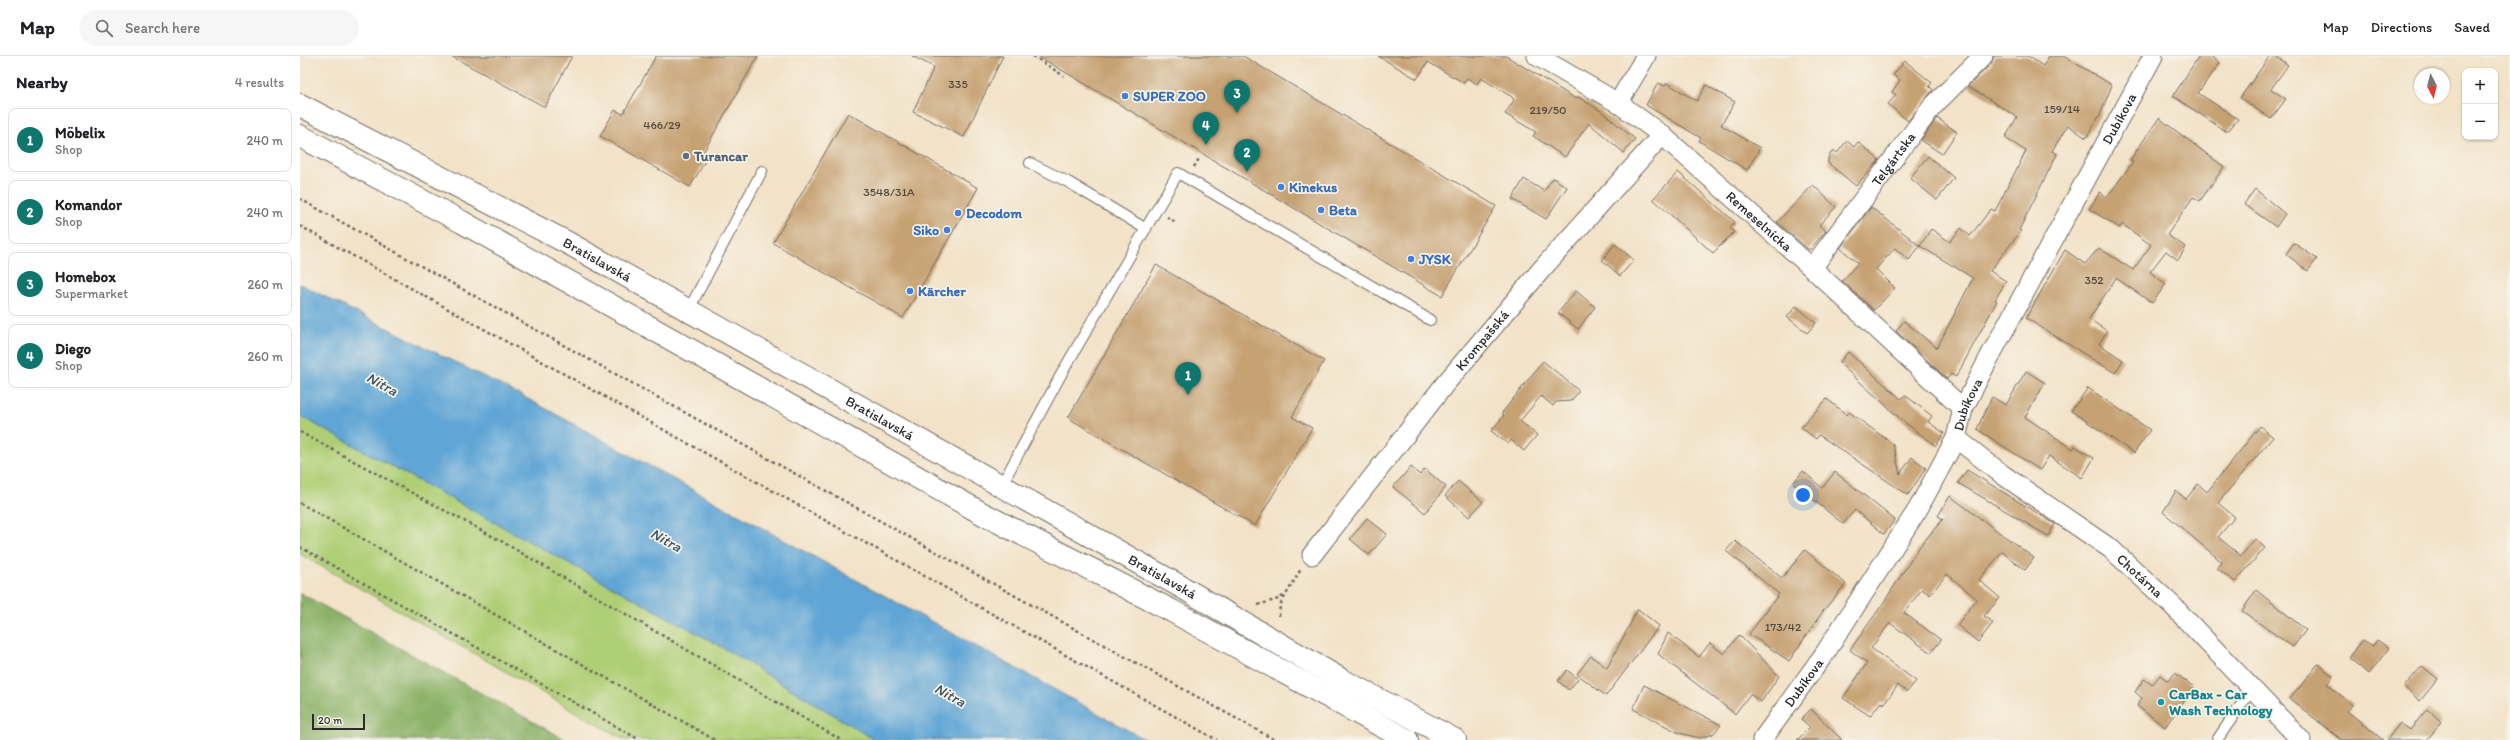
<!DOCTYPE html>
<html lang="en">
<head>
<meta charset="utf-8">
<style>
	:root { --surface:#fff; --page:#f6f6f6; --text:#202124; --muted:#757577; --line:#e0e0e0; --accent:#0f766e }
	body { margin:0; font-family:Itim,sans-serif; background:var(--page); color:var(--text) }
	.controls { position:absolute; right:12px; top:12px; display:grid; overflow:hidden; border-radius:8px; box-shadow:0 1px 3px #0004 }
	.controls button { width:36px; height:36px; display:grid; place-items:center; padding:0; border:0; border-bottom:1px solid var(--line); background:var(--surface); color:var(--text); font:20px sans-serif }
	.compass { position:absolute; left:2114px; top:12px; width:36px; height:36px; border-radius:50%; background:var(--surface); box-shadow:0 1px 3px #0004; rotate:173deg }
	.scale { position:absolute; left:12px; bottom:10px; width:53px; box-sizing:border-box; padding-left:4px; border:2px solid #2b2b2b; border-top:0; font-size:11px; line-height:14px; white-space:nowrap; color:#2b2b2b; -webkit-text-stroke:3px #f7f3e8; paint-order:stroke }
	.you { position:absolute; left:1503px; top:439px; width:14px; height:14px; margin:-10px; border:3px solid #fff; border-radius:50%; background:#1a73e8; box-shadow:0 0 0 6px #1a73e833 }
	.badge { display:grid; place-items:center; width:26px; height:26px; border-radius:50%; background:var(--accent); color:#fff; font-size:13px; font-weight:700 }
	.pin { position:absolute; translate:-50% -33px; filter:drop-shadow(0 1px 2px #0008) }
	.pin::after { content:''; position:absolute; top:21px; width:14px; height:12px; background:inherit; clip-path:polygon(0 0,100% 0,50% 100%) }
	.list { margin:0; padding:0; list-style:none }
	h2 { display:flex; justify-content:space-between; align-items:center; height:52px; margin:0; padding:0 16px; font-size:17px }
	h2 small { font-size:13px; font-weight:400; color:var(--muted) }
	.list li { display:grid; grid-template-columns:26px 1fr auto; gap:12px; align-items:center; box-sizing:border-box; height:64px; margin:0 8px 8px; padding:0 8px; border:1px solid var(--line); border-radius:8px }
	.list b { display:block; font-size:15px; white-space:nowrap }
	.list p { margin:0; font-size:13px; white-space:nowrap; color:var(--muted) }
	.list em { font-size:13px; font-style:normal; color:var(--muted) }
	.icon { flex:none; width:22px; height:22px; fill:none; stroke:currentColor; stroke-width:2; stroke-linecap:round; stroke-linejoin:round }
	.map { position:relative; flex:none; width:2210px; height:684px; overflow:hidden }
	header { display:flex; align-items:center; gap:24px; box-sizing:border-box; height:56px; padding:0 20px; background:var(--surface); border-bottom:1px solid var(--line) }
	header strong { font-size:19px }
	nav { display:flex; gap:22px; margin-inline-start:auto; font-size:14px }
	.search { width:280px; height:36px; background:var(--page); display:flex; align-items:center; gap:10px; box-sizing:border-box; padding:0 14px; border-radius:22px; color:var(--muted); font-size:15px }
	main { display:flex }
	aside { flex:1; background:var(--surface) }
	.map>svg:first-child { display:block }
	.green { fill:#afcf76; stroke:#6d7d50 }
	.forest { fill:#8bb267; stroke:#5b6e49 }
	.water { fill:#5fa5d5; stroke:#456880 }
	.building { fill:#c6a273 }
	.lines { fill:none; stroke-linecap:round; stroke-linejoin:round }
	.lane-casing { stroke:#716b62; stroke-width:12 }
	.street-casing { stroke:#716b62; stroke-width:21 }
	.secondary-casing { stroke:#716b62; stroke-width:24 }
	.path { stroke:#716b62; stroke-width:2.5; stroke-dasharray:3 3; stroke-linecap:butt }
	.lane { stroke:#fff; stroke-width:10 }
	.street { stroke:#fff; stroke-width:19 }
	.secondary { stroke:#fff; stroke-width:22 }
	.shop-dot { fill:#3f7fe0; stroke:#f7f3e8; stroke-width:1.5 }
	.service-dot { fill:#5c6f8a; stroke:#f7f3e8; stroke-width:1.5 }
	.culture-dot { fill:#0f9aa8; stroke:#f7f3e8; stroke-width:1.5 }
	.labels { text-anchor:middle; stroke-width:3.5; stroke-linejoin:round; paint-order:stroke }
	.number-label { font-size:12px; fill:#52493d }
	.shop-label { font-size:14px; font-weight:bold; fill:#366cbe; stroke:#f7f3e8; text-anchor:start }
	.street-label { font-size:14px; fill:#2b2b2b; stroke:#f7f3e8 }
	.service-label { font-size:14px; font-weight:bold; fill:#4e5e75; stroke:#f7f3e8; text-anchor:start }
	.culture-label { font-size:14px; font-weight:bold; fill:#0d838f; stroke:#f7f3e8; text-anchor:start }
	.water-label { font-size:15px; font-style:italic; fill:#3d5666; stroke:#f7f3e8 }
</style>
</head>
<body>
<header>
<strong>Map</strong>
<div class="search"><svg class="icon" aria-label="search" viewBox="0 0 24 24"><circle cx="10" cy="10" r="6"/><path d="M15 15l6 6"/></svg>Search here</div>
<nav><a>Map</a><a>Directions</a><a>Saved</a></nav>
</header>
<main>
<aside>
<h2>Nearby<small>4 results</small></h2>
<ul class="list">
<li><span class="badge">1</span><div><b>Möbelix</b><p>Shop</p></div><em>240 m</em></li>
<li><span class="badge">2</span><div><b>Komandor</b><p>Shop</p></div><em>240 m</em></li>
<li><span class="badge">3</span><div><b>Homebox</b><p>Supermarket</p></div><em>260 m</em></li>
<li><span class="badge">4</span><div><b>Diego</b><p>Shop</p></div><em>260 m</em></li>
</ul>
</aside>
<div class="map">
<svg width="2210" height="684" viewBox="0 0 2210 684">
	<rect width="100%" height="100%" fill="#f7f3e8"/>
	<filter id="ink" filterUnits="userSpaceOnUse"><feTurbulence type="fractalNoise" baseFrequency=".025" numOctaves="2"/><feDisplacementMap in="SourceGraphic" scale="8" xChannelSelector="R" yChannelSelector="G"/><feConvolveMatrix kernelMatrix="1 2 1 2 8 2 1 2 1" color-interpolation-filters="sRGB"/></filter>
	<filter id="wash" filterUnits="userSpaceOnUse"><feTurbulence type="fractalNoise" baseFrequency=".012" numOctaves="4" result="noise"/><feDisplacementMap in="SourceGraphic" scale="16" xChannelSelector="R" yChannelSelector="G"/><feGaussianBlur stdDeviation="0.9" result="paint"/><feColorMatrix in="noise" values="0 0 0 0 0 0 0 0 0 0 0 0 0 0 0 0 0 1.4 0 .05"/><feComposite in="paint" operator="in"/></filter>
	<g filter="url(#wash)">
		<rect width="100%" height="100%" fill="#f2e2c7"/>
		<!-- green -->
		<path class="green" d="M0,360L415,587L575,684H325L0,498Z"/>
		<!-- forest -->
		<path class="forest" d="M0,537L266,684H0Z"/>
		<!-- water -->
		<path class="water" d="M0,228L232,345L846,684H575L415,587L0,360Z"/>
		<g id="blocks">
			<!-- building -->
			<path class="building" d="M151,0H272L245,51Z
				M356,0H458L400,102L405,105L390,131L300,80L315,54L323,58Z
				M612,0H703L664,81L613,56L634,11Z
				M738,0H943L1196,150L1142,240Z
				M1078,0H1206L1276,43L1278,41L1301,55L1335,83L1324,97L1289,67L1265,101L1233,80L1236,76L1205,58L1214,44L1212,41L1181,22L1177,28L1167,22L1164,27L1128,6L1117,23Z
				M1694,0H1728L1743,10L1749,0H1763L1812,29L1800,59L1786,82L1768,69L1752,95L1757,98L1719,174L1721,175L1690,215L1706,225L1695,244L1697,245L1656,321L1651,318L1647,323L1596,275L1604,265L1637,292L1673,222L1620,190L1631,173L1650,186L1661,172L1670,180L1691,153L1695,155L1726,95L1705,82L1717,61L1668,30L1691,8Z
				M1899,0H1911L1920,7L1898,37L1938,63L1927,76L1873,40Z
				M1970,0H1976L1988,9L1971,33L1986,43L1971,63L1940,42Z
				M1605,5L1632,27L1629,30L1633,34L1608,65L1588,48L1596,39L1592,36L1600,24L1593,19Z
				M1358,27L1365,30L1367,27L1397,45L1406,29L1435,46L1421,69L1460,92L1447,114L1399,85L1401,82L1346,49Z
				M548,57L678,132L603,262L473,187Z
				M1637,62L1657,76L1642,98L1621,84Z
				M1859,62L1924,111L1900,145L1893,141L1867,179L1886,191L1878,204L1866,195L1850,216L1866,228L1852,247L1816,222L1789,263L1807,275L1799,288L1823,304L1815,317L1726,262L1765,194L1785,208L1799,192L1833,214L1851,189L1822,168L1820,172L1789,153L1800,136L1807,141L1833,106L1830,104Z
				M1547,85L1554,91L1558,86L1579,104L1556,130L1528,107V102L1533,94L1537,97Z
				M1628,100L1654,122L1637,144L1610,122Z
				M1378,116L1435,166L1430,172L1434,176L1413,197L1353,143Z
				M1253,122L1267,131L1246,163L1212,143L1224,123L1244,135Z
				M1513,129L1536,151L1519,169L1526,175L1509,194L1477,166Z
				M1955,133L1985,158L1976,171L1944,148Z
				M1571,151L1620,190L1609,204L1595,192L1576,213L1595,232L1574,254L1542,225L1558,207L1540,192Z
				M1994,187L2017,203L2008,215L1986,198Z
				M1315,188L1334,204L1320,220L1302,204Z
				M856,209L1024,305L992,361L1012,372L955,470L768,362Z
				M1276,235L1295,251L1278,273L1258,257Z
				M1496,250L1516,267L1507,277L1487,261Z
				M1548,296L1601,343L1605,339L1632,360L1628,366L1644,377L1636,390L1603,365L1539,307Z
				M1243,305L1279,335L1271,345L1256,346L1253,350L1241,340L1220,365L1237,379L1224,395L1211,384L1208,388L1191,375L1204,359L1202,357Z
				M1726,315L1745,327L1725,361L1773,393L1775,390L1794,402L1782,422L1749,400L1740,414L1677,373L1692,341L1706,349Z
				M1788,332L1850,374L1834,397L1771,355Z
				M1527,343L1547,359L1549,356L1593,388L1600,418L1612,401L1626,412L1608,439L1519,379L1516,383L1501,371Z
				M1960,370L1973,381L1918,447L1935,461L1918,481L1941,500L1955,483L1965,492L1935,526L1917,512L1922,506L1863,456L1876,435L1886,443L1898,428L1907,436Z
				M1111,411L1120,419L1125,413L1146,431L1125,457L1093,431Z
				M1667,414L1755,468L1748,480L1658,427Z
				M1503,415L1522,432L1535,416L1595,464L1584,478L1555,454L1543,468L1493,427Z
				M1158,425L1183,446L1169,461L1145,440Z
				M1650,440L1734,502L1725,514L1702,496L1679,524L1700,542L1684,560L1693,567L1678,586L1657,569L1677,543L1647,518L1630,539L1622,533L1604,557L1641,584L1631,597L1590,567L1571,592L1616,625L1607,636L1598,629L1584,648L1581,646L1570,660L1543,642L1567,607L1550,594L1584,546L1620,490L1643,463L1638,460Z
				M1067,462L1087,478L1069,499L1050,483Z
				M1435,485L1482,522L1505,494L1546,528L1523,555L1489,605L1449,578L1479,538L1426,495Z
				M1956,534L2006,574L1993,591L1942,555Z
				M1338,553L1359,570L1306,640L1277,618L1291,600L1307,612Z
				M1368,577L1399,601L1410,587L1424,598L1439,579L1479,620L1461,646L1450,638L1435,658L1358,598Z
				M2063,584L2073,590L2077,584L2089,592L2069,618L2049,602Z
				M2018,608L2033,620L2027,628L2053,649L2047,655L2083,684H2042L1990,643Z
				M2122,610L2138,623L2120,645L2104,631Z
				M1267,614L1278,623L1269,634L1258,625Z
				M1875,617L1894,631L1865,671L1837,650L1842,642L1835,636L1844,623L1852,629L1860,619L1868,625Z
				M1344,629L1421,669L1413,678L1400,682L1379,677L1333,653Z
				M1511,653L1542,684H1497L1510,671L1501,663Z
				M2127,653L2142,666L2127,684H2087L2100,667L2110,674Z"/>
		</g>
	</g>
	<g filter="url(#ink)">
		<use href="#blocks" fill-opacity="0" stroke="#716b62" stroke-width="1"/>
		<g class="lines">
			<defs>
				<path id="lane" d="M730,107L768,126L846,173
					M388,255L462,115
					M701,430L763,315L878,117L1130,264
					M1917,684L1952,633"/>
				<g id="street">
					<path id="s1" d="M1237,0L1318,47L1362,79L1512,212L1663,353"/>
					<path d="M1318,47L1346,0"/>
					<path id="s2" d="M1512,212L1632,51L1683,0"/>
					<path id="s3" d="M1656,382L1703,419L1811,493L1872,549L2001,684"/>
					<path id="s4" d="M1012,499L1145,328L1241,214L1362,79"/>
					<path id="s5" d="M1462,684L1525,597L1618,453L1656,382L1663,353L1689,302L1853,0"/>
				</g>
				<g id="secondary">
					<path id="s6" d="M0,49L268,187L878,529L1040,623L1155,684"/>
					<path d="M0,80L162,166L685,459L872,555L1107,684"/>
				</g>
			</defs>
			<!-- lane casing -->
			<use href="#lane" class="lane-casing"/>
			<!-- street casing -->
			<use href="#street" class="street-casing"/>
			<!-- secondary casing -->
			<use href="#secondary" class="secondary-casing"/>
			<!-- path -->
			<path class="path" d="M733,0L764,20
				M894,111L900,101
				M0,143L975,684
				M867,161L877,167
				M0,170L917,684
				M0,376L201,485L541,684
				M0,447L415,684
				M0,491L340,684
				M958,549L978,543L985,539
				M979,560L980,549L1001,513"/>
			<!-- lane -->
			<use href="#lane" class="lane"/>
			<!-- street -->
			<use href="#street" class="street"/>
			<!-- secondary -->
			<use href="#secondary" class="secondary"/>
		</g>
	</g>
	<!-- markers -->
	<g class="shop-dot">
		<circle cx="825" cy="40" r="4"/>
		<circle cx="981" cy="131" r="4"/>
		<circle cx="1021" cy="154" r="4"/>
		<circle cx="658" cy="157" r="4"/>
		<circle cx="647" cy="174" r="4"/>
		<circle cx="1111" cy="203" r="4"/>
		<circle cx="610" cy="235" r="4"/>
	</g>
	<circle class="service-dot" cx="386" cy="100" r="4"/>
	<circle class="culture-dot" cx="1861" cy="646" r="4"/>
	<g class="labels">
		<!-- number labels -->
		<g class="number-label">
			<text x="658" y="32">335</text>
			<text x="1762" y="57">159/14</text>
			<text x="1248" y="58">219/50</text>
			<text x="362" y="73">466/29</text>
			<text x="589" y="140">3548/31A</text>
			<text x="1794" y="228">352</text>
			<text x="1483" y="575">173/42</text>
		</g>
		<!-- shop labels -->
		<g class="shop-label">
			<text x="833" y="45">SUPER ZOO</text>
			<text x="989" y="136">Kinekus</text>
			<text x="1029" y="159">Beta</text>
			<text x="666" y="162">Decodom</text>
			<text x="639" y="179" text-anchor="end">Siko</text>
			<text x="1119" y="208">JYSK</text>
			<text x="618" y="240">Kärcher</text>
		</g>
		<!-- street labels -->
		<g class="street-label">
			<text dy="5" stroke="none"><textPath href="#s5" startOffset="719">Dubíkova</textPath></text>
			<text dy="5" stroke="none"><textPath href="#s2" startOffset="136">Telgártska</textPath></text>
			<text dy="5" stroke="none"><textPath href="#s1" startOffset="278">Remeselnícka</textPath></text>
			<text dy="5" stroke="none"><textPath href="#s6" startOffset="335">Bratislavská</textPath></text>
			<text dy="5" stroke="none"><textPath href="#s4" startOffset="274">Krompašská</textPath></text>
			<text dy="5" stroke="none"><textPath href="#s5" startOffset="395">Dubíkova</textPath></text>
			<text dy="5" stroke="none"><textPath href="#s6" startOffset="659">Bratislavská</textPath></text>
			<text dy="5" stroke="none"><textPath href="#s3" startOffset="230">Chotárna</textPath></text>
			<text dy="5" stroke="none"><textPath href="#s6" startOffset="983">Bratislavská</textPath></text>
			<text dy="5" stroke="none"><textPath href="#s5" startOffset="71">Dubíkova</textPath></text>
		</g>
		<!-- service labels -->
		<g class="service-label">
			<text x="394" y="105">Turancar</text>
		</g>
		<!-- culture labels -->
		<g class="culture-label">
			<text x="1869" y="643">CarBax - Car<tspan x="1869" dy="16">Wash Technology</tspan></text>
		</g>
		<!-- water labels -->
		<g class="water-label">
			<text transform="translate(82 328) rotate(29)" y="5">Nitra</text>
			<text transform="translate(366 484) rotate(29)" y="5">Nitra</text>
			<text transform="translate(650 639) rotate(29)" y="5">Nitra</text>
		</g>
	</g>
</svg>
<div class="controls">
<button>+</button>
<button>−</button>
</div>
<svg class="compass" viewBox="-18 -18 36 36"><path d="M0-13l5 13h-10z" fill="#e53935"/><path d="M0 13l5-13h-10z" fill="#757577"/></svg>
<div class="scale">20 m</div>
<div class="you"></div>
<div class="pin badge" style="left:888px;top:339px">1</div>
<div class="pin badge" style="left:947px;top:116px">2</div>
<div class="pin badge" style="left:937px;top:57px">3</div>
<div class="pin badge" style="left:906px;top:89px">4</div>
</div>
</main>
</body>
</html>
